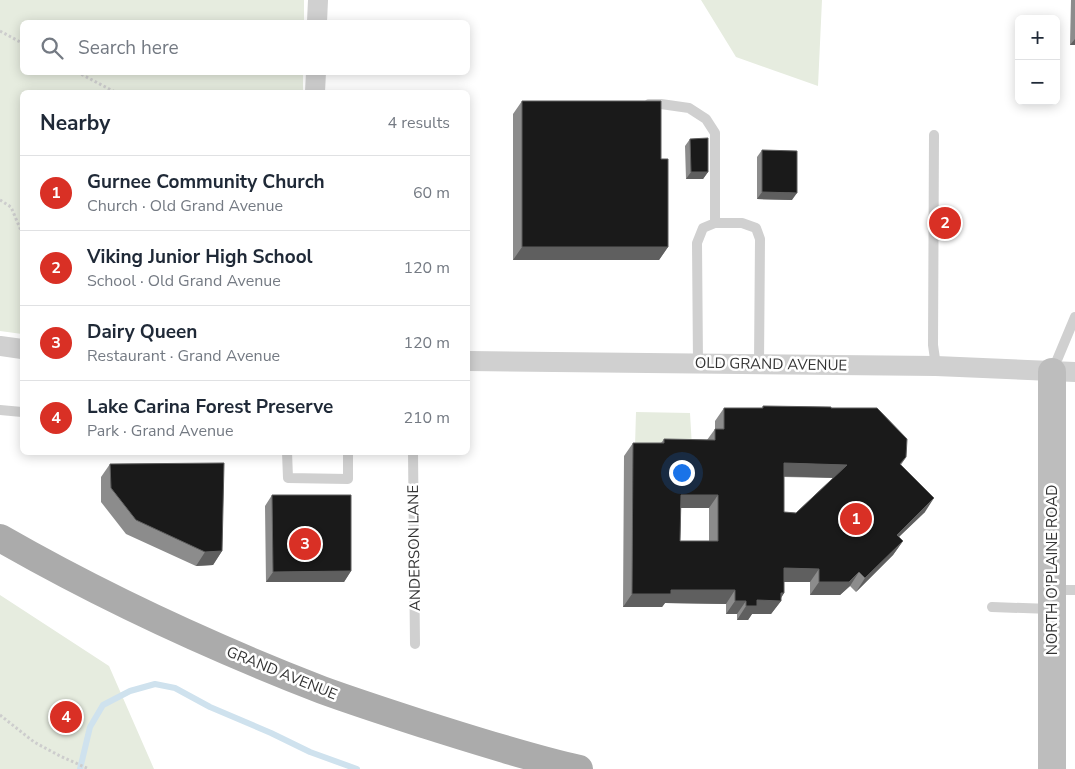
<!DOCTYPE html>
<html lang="en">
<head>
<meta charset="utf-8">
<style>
	:root { --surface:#fff; --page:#f6f6f7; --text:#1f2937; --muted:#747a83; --line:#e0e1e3; --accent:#d93025 }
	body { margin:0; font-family:"Nunito Sans",sans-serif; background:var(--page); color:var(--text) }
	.controls { position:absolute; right:15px; top:15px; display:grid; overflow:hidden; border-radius:8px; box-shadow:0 2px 12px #0003 }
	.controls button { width:45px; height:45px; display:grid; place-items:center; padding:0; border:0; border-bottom:1px solid var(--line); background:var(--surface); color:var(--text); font:25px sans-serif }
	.you { position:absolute; left:681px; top:472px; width:18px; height:18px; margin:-12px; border:4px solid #fff; border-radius:50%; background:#1a73e8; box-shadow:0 0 0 8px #1a73e833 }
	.badge { display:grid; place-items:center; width:32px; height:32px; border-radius:50%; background:var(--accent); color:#fff; font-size:16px; font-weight:700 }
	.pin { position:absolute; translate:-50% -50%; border:2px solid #fff; box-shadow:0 1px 5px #0006 }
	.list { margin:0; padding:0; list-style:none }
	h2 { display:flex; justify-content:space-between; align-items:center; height:65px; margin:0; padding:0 20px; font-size:21px }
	h2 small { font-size:16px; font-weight:400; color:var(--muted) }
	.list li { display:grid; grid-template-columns:32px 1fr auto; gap:15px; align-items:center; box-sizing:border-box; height:75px; padding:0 20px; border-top:1px solid var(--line) }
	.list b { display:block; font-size:19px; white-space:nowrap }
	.list p { margin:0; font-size:16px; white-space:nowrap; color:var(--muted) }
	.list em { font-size:16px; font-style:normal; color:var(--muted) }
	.icon { flex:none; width:28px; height:28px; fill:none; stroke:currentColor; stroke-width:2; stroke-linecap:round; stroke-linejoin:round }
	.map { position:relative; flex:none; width:1075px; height:769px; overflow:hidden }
	.search { position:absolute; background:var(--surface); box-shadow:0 2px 12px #0003; left:20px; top:20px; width:450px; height:55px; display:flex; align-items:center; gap:12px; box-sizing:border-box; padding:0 18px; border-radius:8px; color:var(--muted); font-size:19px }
	.panel { position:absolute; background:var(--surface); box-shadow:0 2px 12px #0003; left:20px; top:90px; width:450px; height:365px; border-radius:8px }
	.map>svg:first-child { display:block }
	.green { fill:#e6ecdf }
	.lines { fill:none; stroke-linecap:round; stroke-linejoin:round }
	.stream { stroke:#cfe2ee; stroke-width:6 }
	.path { stroke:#cdcdcd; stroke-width:3; stroke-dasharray:2.5 2.5; stroke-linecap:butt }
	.lane { stroke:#d0d0d0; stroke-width:10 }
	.street { stroke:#d0d0d0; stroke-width:20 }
	.secondary { stroke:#bdbdbd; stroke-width:28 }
	.primary { stroke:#ababab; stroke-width:28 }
	.wall { fill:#8c8c8c; fill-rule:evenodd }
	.shaded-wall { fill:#5f5f5f }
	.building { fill:#1a1a1a; stroke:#5f5f5f; fill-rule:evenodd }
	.labels { text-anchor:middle; stroke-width:5; stroke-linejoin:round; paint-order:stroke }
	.street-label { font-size:15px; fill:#333; stroke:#fff }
</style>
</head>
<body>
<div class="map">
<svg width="1075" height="769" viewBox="0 0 1075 769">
	<rect width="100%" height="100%" fill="#fff"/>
	<!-- green -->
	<path class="green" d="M0,0H304V22H22V72L303,73V92H22V334L0,331Z
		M701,0H822L818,86L736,57Z
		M636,412L690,413L692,447L635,446Z
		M0,595L109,666L154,769H0Z"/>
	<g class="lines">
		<!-- stream -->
		<path class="stream" d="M80,769L90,727L103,705L130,691L155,684L175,688L210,707L271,733L310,752L357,769"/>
		<!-- path -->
		<path class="path" d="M0,31L22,43
			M77,72L115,92
			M0,200L11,207L22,233
			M0,715L34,742L60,756L89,769"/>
		<!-- lane -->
		<path class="lane" d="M649,104H661L689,108L706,119L715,133V223L703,228L697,243L698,363
			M934,135L933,345L936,366
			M715,223H742L756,228L760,239L759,364
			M1052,372L1075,317
			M0,410L22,412
			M287,452L288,478L348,479V452
			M413,452L415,644
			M1053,590H1075
			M992,607L1051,609"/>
		<!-- street -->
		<path class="street" d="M317,22L318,0
			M315,92L316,72
			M0,346L22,349
			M468,361L936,366L1075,372"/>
		<!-- secondary -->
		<path class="secondary" d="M1052,769V372"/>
		<!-- primary -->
		<path class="primary" d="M0,538C103,597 211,647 322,690C355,702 389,713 423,724C474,740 526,757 579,769"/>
	</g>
	<!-- wall -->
	<path class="wall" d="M1071,0H1075V45H1070Z
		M522,101L661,159L668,247L659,260H513V114Z
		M690,139L708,172L703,179H686L685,146Z
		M762,150L792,200L757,199V157Z
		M763,406L831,408L906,457L901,465L925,512L899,537L903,541L893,555L856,592L850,586L840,595H810V582H784V593L781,598V601L771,614H752L748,620H737V614H726V604L665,603L662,607H623L624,456L633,443H661L664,439L707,440L715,429V421L724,408H762ZM784,477L833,478L796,513L784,512ZM681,508H709V541H680Z
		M110,464L222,551L213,565L196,566L126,534L101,502V477Z
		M272,495L351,571L344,582H266L265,506Z"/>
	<!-- shaded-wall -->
	<path class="shaded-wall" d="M1075,39V45H1070Z
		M691,172H708L703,179H686Z
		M762,192L797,193L792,200L757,199Z
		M522,247H668L659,260H513Z
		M784,463L847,465L838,478L774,476Z
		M681,495H718L709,508H672Z
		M934,498L925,512L887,548L897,535Z
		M903,541L893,555L856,592L865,578Z
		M222,551L213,565L196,566L205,552Z
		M784,568L819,569L810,582H775Z
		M351,571L344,582H266L273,572Z
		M859,572L850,586L840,595H810L819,582Z
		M671,590H735L726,604L665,603L662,607H623L632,594Z
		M781,593H784L779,601H781L771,614H752L748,620H737L746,606L757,600Z
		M735,601H746L737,614H726Z"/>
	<!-- building -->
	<path class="building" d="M522,101H661V159H668V247H522Z
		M708,138V172H691L690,139Z
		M762,150L797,151V193L762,192Z
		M763,406L831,407V408H877L907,439L906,457L900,464L934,498L897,535L903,541L865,578L859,572L849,582H819V569L784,568V593H781V601L757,600V606H746V601H735V590H671V594H632L633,443H664V439L715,440V429H724V408H763ZM784,463L847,465L796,513L784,512ZM681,495H718V541H680Z
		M224,463L222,551L205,552L136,520L111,488L110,464Z
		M272,495H351V571L273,572Z"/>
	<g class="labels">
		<!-- street labels -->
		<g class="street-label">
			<text transform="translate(771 364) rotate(1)" y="5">OLD GRAND AVENUE</text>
			<text transform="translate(414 548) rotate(-91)" y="5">ANDERSON LANE</text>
			<text transform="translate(1052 570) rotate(-90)" y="5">NORTH O'PLAINE ROAD</text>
			<text transform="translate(282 673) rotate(22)" y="5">GRAND AVENUE</text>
		</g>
	</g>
</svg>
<div class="controls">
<button>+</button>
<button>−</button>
</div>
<div class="you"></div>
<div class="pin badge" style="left:856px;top:519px">1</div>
<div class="pin badge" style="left:945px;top:223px">2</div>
<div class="pin badge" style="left:305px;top:544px">3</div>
<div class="pin badge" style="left:66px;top:717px">4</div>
<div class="search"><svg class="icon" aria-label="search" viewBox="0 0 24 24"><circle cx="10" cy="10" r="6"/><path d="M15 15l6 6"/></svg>Search here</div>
<section class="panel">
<h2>Nearby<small>4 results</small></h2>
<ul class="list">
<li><span class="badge">1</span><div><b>Gurnee Community Church</b><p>Church · Old Grand Avenue</p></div><em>60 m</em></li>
<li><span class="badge">2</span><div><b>Viking Junior High School</b><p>School · Old Grand Avenue</p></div><em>120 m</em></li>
<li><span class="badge">3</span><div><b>Dairy Queen</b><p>Restaurant · Grand Avenue</p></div><em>120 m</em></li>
<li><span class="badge">4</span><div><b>Lake Carina Forest Preserve</b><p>Park · Grand Avenue</p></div><em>210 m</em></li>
</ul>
</section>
</div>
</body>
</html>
